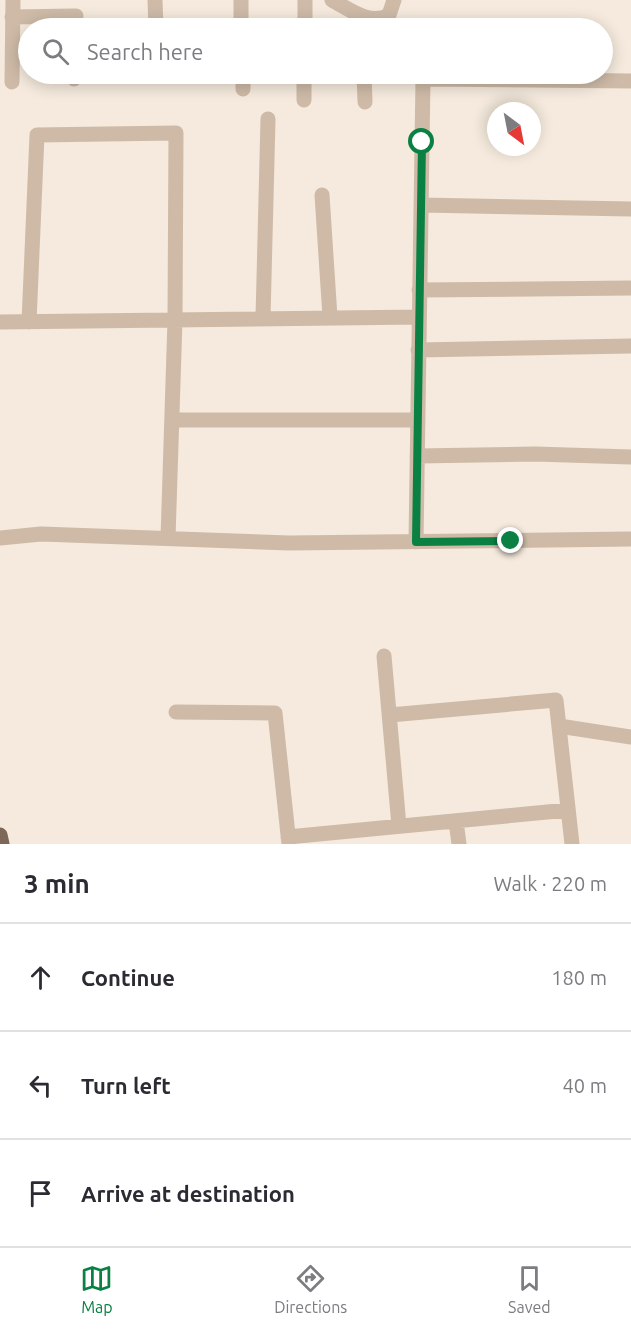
<!DOCTYPE html>
<html lang="en">
<head>
<meta charset="utf-8">
<style>
	:root { --surface:#fff; --page:#f7f7f7; --text:#2b2b33; --muted:#7c7c81; --line:#e1e1e2; --accent:#0b8043 }
	body { margin:0; font-family:Ubuntu,sans-serif; background:var(--page); color:var(--text) }
	.compass { position:absolute; left:487px; top:102px; width:54px; height:54px; border-radius:50%; background:var(--surface); box-shadow:0 3px 15px #0003; rotate:148deg }
	.stop { position:absolute; width:18px; height:18px; margin:-14px; border:4px solid #0b8043; border-radius:50%; background:#fff }
	.stop.end { background:#0b8043; border-color:#fff; box-shadow:0 2px 6px #0008 }
	.list { margin:0; padding:0; list-style:none }
	h2 { display:flex; justify-content:space-between; align-items:center; height:78px; margin:0; padding:0 24px; font-size:26px }
	h2 small { font-size:20px; font-weight:400; color:var(--muted) }
	.list li { display:grid; grid-template-columns:39px 1fr auto; gap:18px; align-items:center; box-sizing:border-box; height:108px; padding:0 24px; border-top:2px solid var(--line) }
	.list b { display:block; font-size:22px; white-space:nowrap }
	.list em { font-size:20px; font-style:normal; color:var(--muted) }
	.icon { flex:none; width:33px; height:33px; fill:none; stroke:currentColor; stroke-width:2; stroke-linecap:round; stroke-linejoin:round }
	.map { position:relative; flex:none; width:631px; height:844px; overflow:hidden }
	.search { position:absolute; background:var(--surface); box-shadow:0 3px 15px #0003; left:18px; right:18px; top:18px; height:66px; display:flex; align-items:center; gap:15px; box-sizing:border-box; padding:0 21px; border-radius:33px; color:var(--muted); font-size:22px }
	.sheet { height:402px; background:var(--surface) }
	nav { display:flex; justify-content:space-around; align-items:center; box-sizing:border-box; height:84px; border-top:2px solid var(--line); background:var(--surface); font-size:16px; color:var(--muted) }
	nav a { display:grid; justify-items:center; gap:3px }
	nav .on { color:var(--accent) }
	.map>svg:first-child { display:block }
	.lines { fill:none; stroke-linecap:round; stroke-linejoin:round }
	.minor { stroke:#cebaa7; stroke-width:15 }
	.major { stroke:#7e6658; stroke-width:15 }
	.route { stroke:#0b8043; stroke-width:8 }
</style>
</head>
<body>
<div class="map">
<svg width="631" height="844" viewBox="0 0 631 844">
	<rect width="100%" height="100%" fill="#f5eadd"/>
	<g class="lines">
		<!-- minor -->
		<path class="minor" d="M155,0L156,28
			M241,0V28
			M332,0C349,9 370,26 389,15L394,0
			M12,17L76,16L75,28
			M305,28V0
			M243,74V89
			M364,74L365,102
			M74,79V74
			M12,82L13,0
			M304,100V74
			M322,195L330,317
			M421,205L631,209
			M419,290L631,288
			M263,318L268,119
			M0,322L419,317
			M29,322L37,135L176,133L175,320L168,538
			M418,350L631,346
			M172,420H417
			M417,456L535,454L631,457
			M0,538L41,534L289,543L631,539
			M416,542L423,79L631,81
			M384,656L399,826
			M176,712L275,713L289,844
			M390,715L556,700L572,844
			M559,726L631,737
			M456,821L459,844
			M288,837L568,810"/>
		<!-- major -->
		<path class="major" d="M0,835L2,844"/>
	</g>
	<g class="lines">
		<!-- route -->
		<path class="route" d="M422,142L416,542L511,541"/>
	</g>
</svg>
<svg class="compass" viewBox="-18 -18 36 36"><path d="M0-13l5 13h-10z" fill="#e53935"/><path d="M0 13l5-13h-10z" fill="#7c7c81"/></svg>
<div class="stop" style="left:422px;top:142px"></div>
<div class="stop end" style="left:511px;top:541px"></div>
<div class="search"><svg class="icon" aria-label="search" viewBox="0 0 24 24"><circle cx="10" cy="10" r="6"/><path d="M15 15l6 6"/></svg>Search here</div>
</div>
<section class="sheet">
<h2>3 min<small>Walk · 220 m</small></h2>
<ul class="list">
<li><svg class="icon" aria-label="ahead" viewBox="0 0 24 24"><path d="M12 20V5M6 11l6-6 6 6"/></svg><div><b>Continue</b></div><em>180 m</em></li>
<li><svg class="icon" aria-label="left" viewBox="0 0 24 24"><path d="M17 20v-9H6M10 6l-5 5 5 5"/></svg><div><b>Turn left</b></div><em>40 m</em></li>
<li><svg class="icon" aria-label="arrive" viewBox="0 0 24 24"><path d="M6 21V4h12l-3 4 3 4H6"/></svg><div><b>Arrive at destination</b></div></li>
</ul>
</section>
<nav>
<a class="on"><svg class="icon" aria-label="map" viewBox="0 0 24 24"><path d="M3 6l6-2 6 2 6-2v14l-6 2-6-2-6 2zM9 4v14M15 6v14"/></svg>Map</a>
<a><svg class="icon" aria-label="directions" viewBox="0 0 24 24"><path d="M12 3l9 9-9 9-9-9zM9 14v-3h6M13 9l2 2-2 2"/></svg>Directions</a>
<a><svg class="icon" aria-label="saved" viewBox="0 0 24 24"><path d="M7 4h10v16l-5-4-5 4z"/></svg>Saved</a>
</nav>
</body>
</html>
